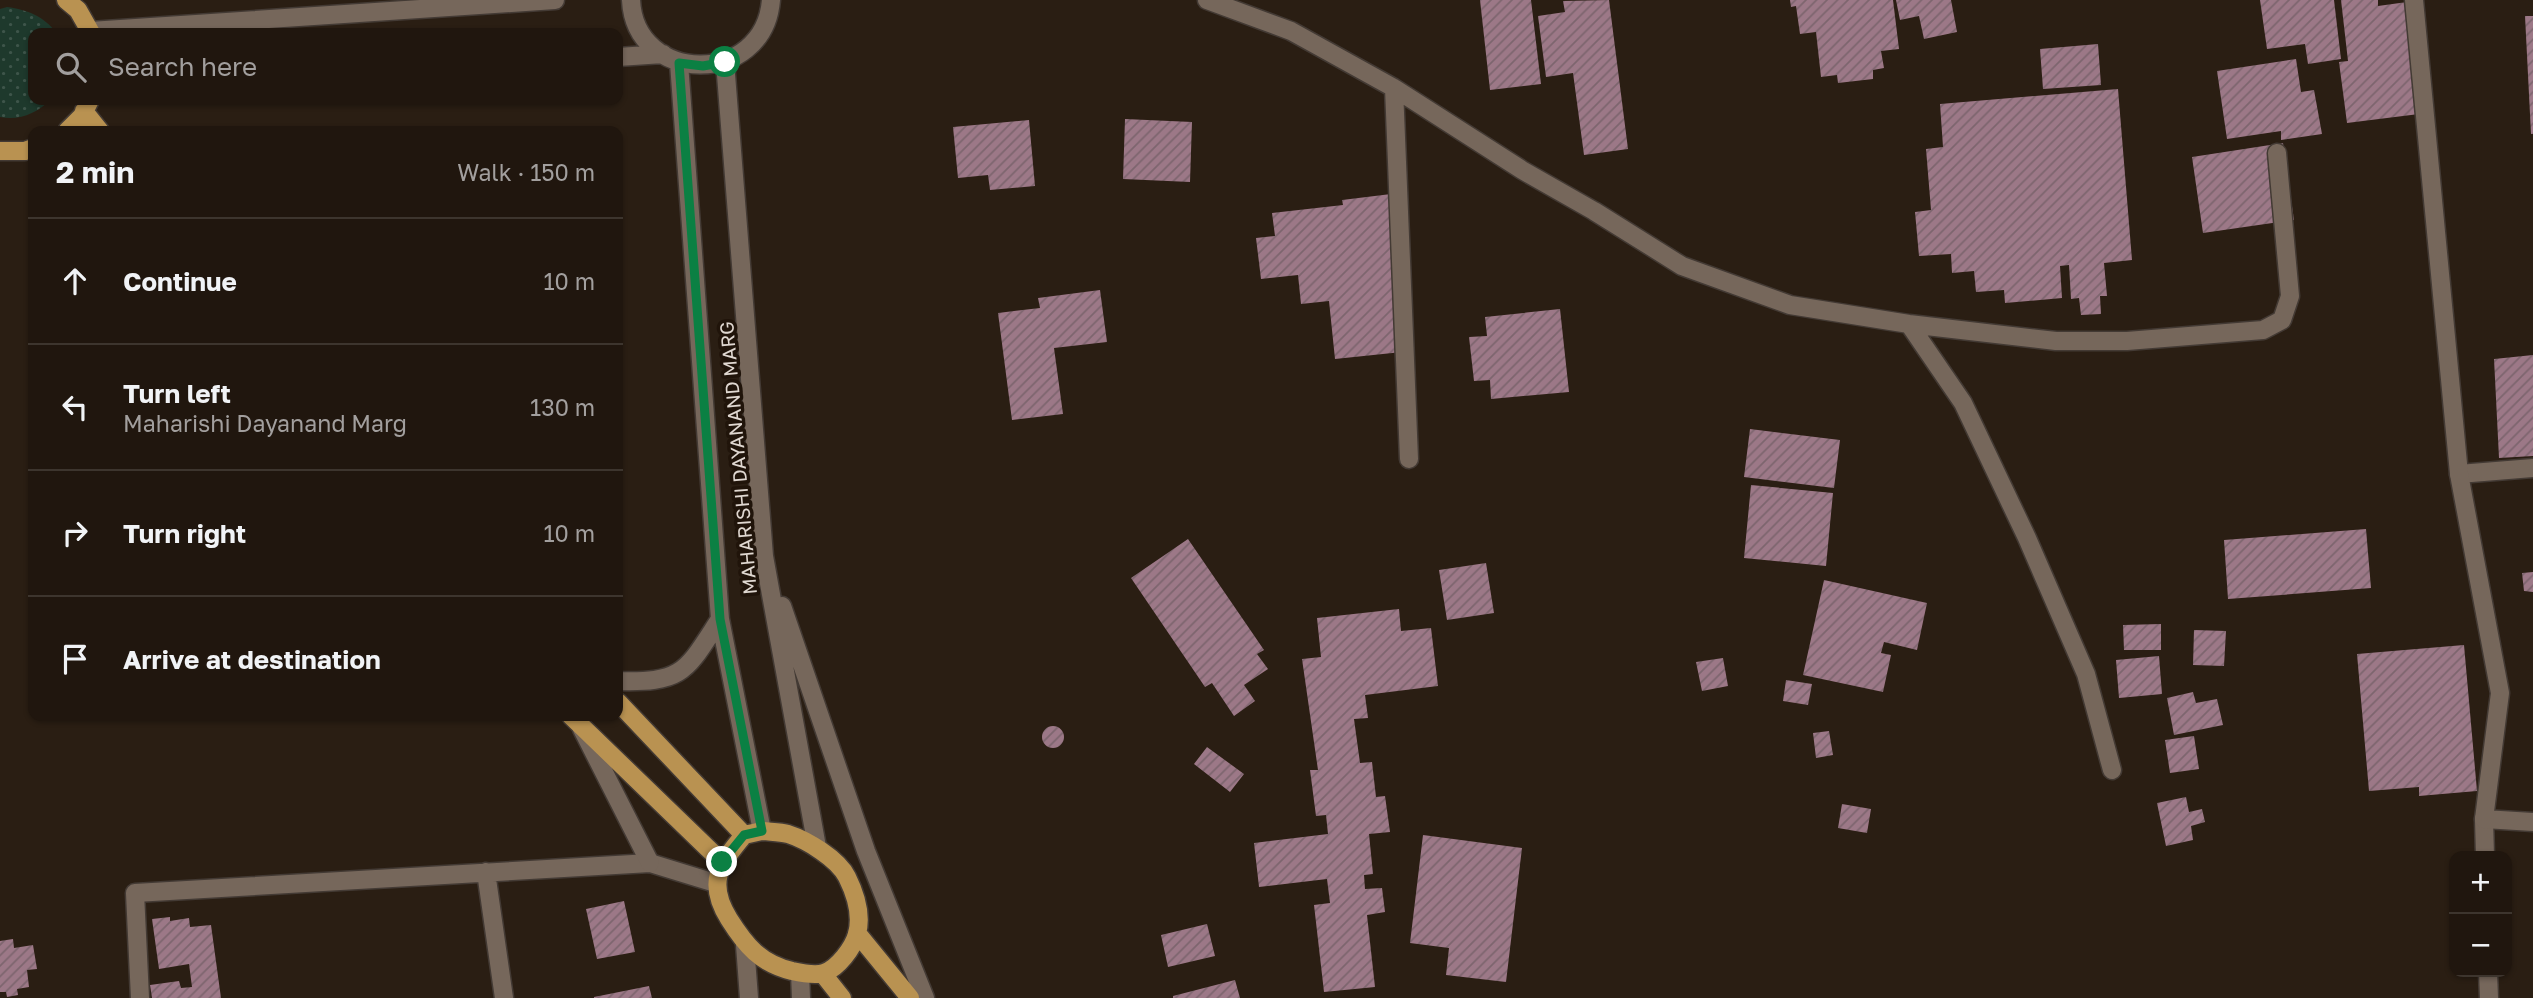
<!DOCTYPE html>
<html lang="en">
<head>
<meta charset="utf-8">
<style>
	:root { --surface:#20160e; --page:#281f17; --text:#f1f3f6; --muted:#a29f9e; --line:#3d352e }
	body { margin:0; font-family:"Golos Text",sans-serif; background:var(--page); color:var(--text) }
	.controls { position:absolute; right:21px; bottom:21px; display:grid; overflow:hidden; border-radius:14px; box-shadow:0 2px 5px #0004 }
	.controls button { width:63px; height:63px; display:grid; place-items:center; padding:0; border:0; border-bottom:2px solid var(--line); background:var(--surface); color:var(--text); font:35px sans-serif }
	.stop { position:absolute; width:21px; height:21px; margin:-16px; border:5px solid #0b8043; border-radius:50%; background:#fff }
	.stop.end { background:#0b8043; border-color:#fff; box-shadow:0 2px 7px #0008 }
	.list { margin:0; padding:0; list-style:none }
	h2 { display:flex; justify-content:space-between; align-items:center; height:91px; margin:0; padding:0 28px; font-size:30px }
	h2 small { font-size:23px; font-weight:400; color:var(--muted) }
	.list li { display:grid; grid-template-columns:46px 1fr auto; gap:21px; align-items:center; box-sizing:border-box; height:126px; padding:0 28px; border-top:2px solid var(--line) }
	.list b { display:block; font-size:26px; white-space:nowrap }
	.list p { margin:0; font-size:23px; white-space:nowrap; color:var(--muted) }
	.list em { font-size:23px; font-style:normal; color:var(--muted) }
	.icon { flex:none; width:38px; height:38px; fill:none; stroke:currentColor; stroke-width:2; stroke-linecap:round; stroke-linejoin:round }
	.map { position:relative; flex:none; width:2533px; height:998px; overflow:hidden }
	.search { position:absolute; background:var(--surface); box-shadow:0 2px 5px #0004; left:28px; top:28px; width:595px; height:77px; display:flex; align-items:center; gap:18px; box-sizing:border-box; padding:0 24px; border-radius:14px; color:var(--muted); font-size:26px }
	.panel { position:absolute; background:var(--surface); box-shadow:0 2px 5px #0004; left:28px; top:126px; width:595px; height:595px; border-radius:14px }
	.map>svg:first-child { display:block }
	.park { fill:url(#park-dots) }
	.building { fill:url(#building-hatch) }
	.lines { fill:none; stroke-linecap:round; stroke-linejoin:round }
	.minor-casing { stroke:#433a34; stroke-width:21 }
	.tertiary-casing { stroke:#433a34; stroke-width:21 }
	.primary-casing { stroke:#433a34; stroke-width:21 }
	.minor { stroke:#76675b; stroke-width:18 }
	.tertiary { stroke:#76675b; stroke-width:18 }
	.primary { stroke:#b99251; stroke-width:18 }
	.route { stroke:#0b8043; stroke-width:9 }
	.labels { text-anchor:middle; stroke-width:7; stroke-linejoin:round; paint-order:stroke }
	.street-label { font-size:19px; fill:#e0d8d1; stroke:#20140a }
</style>
</head>
<body>
<div class="map">
<svg width="2533" height="998" viewBox="0 0 2533 998">
	<defs>
		<pattern id="park-dots" width="8" height="8" patternUnits="userSpaceOnUse" patternTransform="scale(1.75)"><rect width="8" height="8" fill="#1e392c"/><path d="M2 2h.1M6 6h.1" fill="none" stroke="#3e554a" stroke-width="1.8" stroke-linecap="round"/></pattern>
		<pattern id="building-hatch" width="6" height="6" patternUnits="userSpaceOnUse" patternTransform="scale(1.75)"><rect width="6" height="6" fill="#9c7887"/><path d="M-1 1l2-2M0 6l6-6M5 7l2-2" fill="none" stroke="#7d656e"/></pattern>
	</defs>
	<rect width="100%" height="100%" fill="#2a1e13"/>
	<!-- park -->
	<path class="park" d="M7,7C28,10 43,16 57,33H33V100H51C36,113 20,121 0,117V9Z"/>
	<!-- building -->
	<path class="building" d="M1480,0H1531L1541,84L1490,90Z
		M1609,0L1628,149L1584,155L1573,73L1546,77L1538,16L1565,12L1563,1Z
		M1790,0H1893L1899,49L1881,51L1884,68L1873,70V79L1838,83L1837,75L1821,77L1816,32L1800,34L1796,6L1791,7Z
		M1896,0H1951L1957,32L1924,39L1919,16L1900,20Z
		M2260,0H2334L2341,59L2308,64L2305,44L2267,49Z
		M2341,0H2378V6L2407,2L2419,114L2347,123L2339,62L2348,61Z
		M2525,16H2533V134H2531Z
		M2098,44L2101,85L2043,89L2040,49Z
		M2296,59L2301,92L2314,90L2322,134L2281,140V131L2227,139L2217,71Z
		M2118,89L2132,260L2104,263L2107,296H2100L2101,314L2081,315L2079,298L2071,299L2069,265L2060,266L2062,298L2005,303L2004,290L1976,292L1974,271L1952,273L1951,254L1919,256L1915,212L1931,210L1926,149L1943,147L1940,104Z
		M1125,119L1192,122L1190,182L1123,179Z
		M1029,120L1035,186L990,190L988,175L958,178L953,127Z
		M2283,143L2294,220L2203,233L2192,157Z
		M1391,194L1402,352L1335,359L1329,301L1301,304L1298,275L1261,279L1256,238L1275,236L1272,213L1343,205L1342,200Z
		M1100,290L1107,342L1054,348L1063,414L1012,420L998,313L1040,308L1038,298Z
		M1560,309L1569,392L1491,399L1490,380L1474,381L1469,337L1487,336L1485,317Z
		M2533,355V456L2499,458L2494,359Z
		M1750,429L1840,440L1834,488L1744,477Z
		M1751,485L1833,493L1826,566L1744,558Z
		M2366,529L2371,588L2228,599L2224,540Z
		M1188,539L1264,650L1257,654L1268,669L1244,685L1255,701L1234,716L1212,683L1205,687L1131,578Z
		M1486,563L1494,613L1447,620L1439,570Z
		M2533,572V592L2524,591L2522,573Z
		M1824,580L1927,603L1917,650L1884,642L1881,653L1891,655L1883,692L1803,675Z
		M1399,609L1401,631L1431,628L1438,686L1365,695L1368,718L1354,719L1360,763L1372,762L1376,797L1385,796L1390,832L1369,834L1373,874L1364,875L1365,889L1382,888L1385,912L1367,915L1375,987L1324,992L1314,905L1330,903L1327,879L1259,887L1254,843L1328,834L1326,815L1316,816L1310,770H1318L1302,659L1321,657L1317,618Z
		M2161,624V650H2124L2123,625Z
		M2194,630L2226,631L2224,666L2193,665Z
		M2464,645L2477,791L2419,796V787L2369,791L2357,654Z
		M2159,656L2162,694L2119,698L2116,660Z
		M1723,658L1728,686L1702,691L1696,662Z
		M1786,680L1812,684L1808,705L1783,701Z
		M2193,692L2196,703L2217,699L2223,725L2174,735L2167,698Z
		M1042 737a11 11 0 1 1 22 0a11 11 0 1 1-22 0Z
		M1829,731L1833,755L1816,758L1813,733Z
		M2194,736L2199,769L2170,773L2165,740Z
		M1207,747L1244,774L1230,792L1194,764Z
		M2186,797L2189,812L2202,809L2205,822L2191,826L2193,840L2166,846L2157,803Z
		M1842,804L1871,809L1867,833L1838,828Z
		M1423,835L1522,848L1506,982L1446,975L1449,948L1410,943Z
		M624,901L635,952L597,959L586,909Z
		M170,917V921L189,918L190,927L211,925L221,998H152L150,985L179,981L181,988L192,987L189,964L159,969L152,919Z
		M1207,924L1215,956L1168,967L1161,935Z
		M13,939L14,948L33,945L37,969L27,970L29,987L17,989L18,995L7,997L6,992H0V941Z
		M1235,980L1240,998H1173V996Z
		M649,986L652,998H594V997Z"/>
	<g class="lines">
		<defs>
			<path id="minor" d="M1207,0L1291,31L1394,88L1522,170L1594,211L1682,266L1790,305L1909,324L2056,341H2127L2263,330L2282,320L2290,296L2277,153
				M1394,88L1409,459
				M1909,324L1963,403L2027,538L2086,674L2112,770
				M2459,474L2533,468
				M2484,819L2485,856
				M486,872L504,998
				M2488,972L2489,998
				M140,998L135,893L650,863L715,883"/>
			<path id="tertiary" d="M631,0C635,85 764,87 771,0
				M2414,0L2459,474L2500,693L2484,819L2533,822
				M90,31L555,0
				M618,57L663,54
				M725,62L764,556L817,847
				M679,63L720,619L762,831
				M782,606L866,851L925,998
				M618,681C684,683 686,671 720,619
				M582,729L650,863
				M745,945L749,998
				M800,973L801,998"/>
			<path id="primary" d="M66,0L78,10L91,33
				M84,111L100,131
				M67,131L82,116L90,100
				M0,151H25L33,148
				M618,702L744,835
				M571,716L722,862
				M762,831C770,832 780,832 788,834C807,840 838,859 847,877C855,893 862,915 857,934C853,948 838,968 824,973C815,976 801,973 792,971C760,963 746,946 729,919C706,882 720,864 744,835Z
				M857,933L910,998
				M823,974L842,998"/>
		</defs>
		<!-- minor casing -->
		<use href="#minor" class="minor-casing"/>
		<!-- tertiary casing -->
		<use href="#tertiary" class="tertiary-casing"/>
		<!-- primary casing -->
		<use href="#primary" class="primary-casing"/>
		<!-- minor -->
		<use href="#minor" class="minor"/>
		<!-- tertiary -->
		<use href="#tertiary" class="tertiary"/>
		<!-- primary -->
		<use href="#primary" class="primary"/>
	</g>
	<g class="lines">
		<!-- route -->
		<path class="route" d="M722,862L744,835L762,831L720,619L679,63L703,66L725,62"/>
	</g>
	<g class="labels">
		<!-- street labels -->
		<g class="street-label">
			<text transform="translate(738 458) rotate(-95)" y="7">MAHARISHI DAYANAND MARG</text>
		</g>
	</g>
</svg>
<div class="controls">
<button>+</button>
<button>−</button>
</div>
<div class="stop" style="left:725px;top:62px"></div>
<div class="stop end" style="left:722px;top:862px"></div>
<div class="search"><svg class="icon" aria-label="search" viewBox="0 0 24 24"><circle cx="10" cy="10" r="6"/><path d="M15 15l6 6"/></svg>Search here</div>
<section class="panel">
<h2>2 min<small>Walk · 150 m</small></h2>
<ul class="list">
<li><svg class="icon" aria-label="ahead" viewBox="0 0 24 24"><path d="M12 20V5M6 11l6-6 6 6"/></svg><div><b>Continue</b></div><em>10 m</em></li>
<li><svg class="icon" aria-label="left" viewBox="0 0 24 24"><path d="M17 20v-9H6M10 6l-5 5 5 5"/></svg><div><b>Turn left</b><p>Maharishi Dayanand Marg</p></div><em>130 m</em></li>
<li><svg class="icon" aria-label="right" viewBox="0 0 24 24"><path d="M7 20v-9h11M14 6l5 5-5 5"/></svg><div><b>Turn right</b></div><em>10 m</em></li>
<li><svg class="icon" aria-label="arrive" viewBox="0 0 24 24"><path d="M6 21V4h12l-3 4 3 4H6"/></svg><div><b>Arrive at destination</b></div></li>
</ul>
</section>
</div>
</body>
</html>
